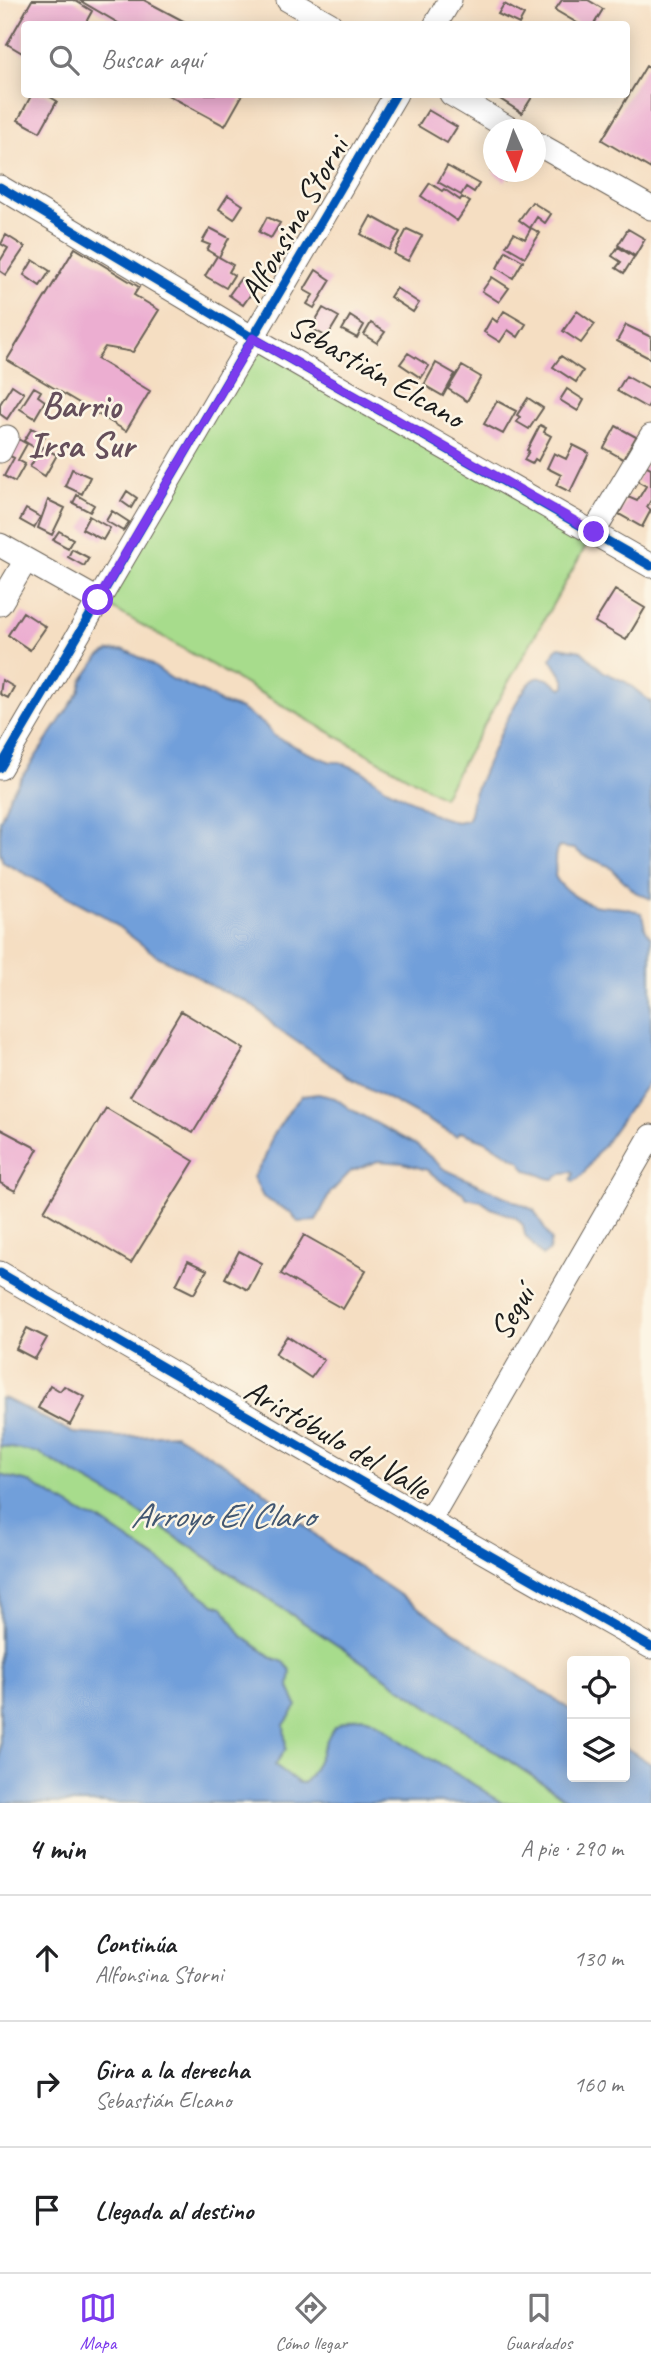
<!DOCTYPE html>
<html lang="es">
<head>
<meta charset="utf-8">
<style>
	:root { --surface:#fff; --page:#f2f2f2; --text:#202124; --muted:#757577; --line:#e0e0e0; --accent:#7c3aed }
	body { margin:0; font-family:Caveat,sans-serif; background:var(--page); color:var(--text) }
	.controls { position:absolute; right:21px; bottom:21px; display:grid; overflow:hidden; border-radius:7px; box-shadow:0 4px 18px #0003 }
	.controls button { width:63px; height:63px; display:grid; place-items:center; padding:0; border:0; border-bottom:2px solid var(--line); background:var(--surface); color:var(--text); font:35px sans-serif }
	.compass { position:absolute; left:483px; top:119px; width:63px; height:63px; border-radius:50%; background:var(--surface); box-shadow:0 4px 18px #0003; rotate:177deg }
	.stop { position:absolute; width:21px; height:21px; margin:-16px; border:5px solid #7c3aed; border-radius:50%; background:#fff }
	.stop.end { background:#7c3aed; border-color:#fff; box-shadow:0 2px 7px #0008 }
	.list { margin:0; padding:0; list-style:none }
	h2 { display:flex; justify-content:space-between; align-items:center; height:91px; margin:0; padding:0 28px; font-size:30px }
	h2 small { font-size:23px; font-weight:400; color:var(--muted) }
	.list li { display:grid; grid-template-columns:46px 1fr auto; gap:21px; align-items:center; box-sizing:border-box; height:126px; padding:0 28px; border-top:2px solid var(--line) }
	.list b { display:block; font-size:26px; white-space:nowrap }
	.list p { margin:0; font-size:23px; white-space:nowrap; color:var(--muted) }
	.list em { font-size:23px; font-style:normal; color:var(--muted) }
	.icon { flex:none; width:38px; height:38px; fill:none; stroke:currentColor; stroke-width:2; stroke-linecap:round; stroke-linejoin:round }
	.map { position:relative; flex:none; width:651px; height:1803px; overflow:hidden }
	.search { position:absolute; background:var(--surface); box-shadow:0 4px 18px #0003; left:21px; right:21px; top:21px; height:77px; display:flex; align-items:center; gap:18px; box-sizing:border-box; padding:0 24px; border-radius:7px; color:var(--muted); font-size:26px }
	.sheet { height:469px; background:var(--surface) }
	nav { display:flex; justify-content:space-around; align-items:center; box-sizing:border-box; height:98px; border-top:2px solid var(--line); background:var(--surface); font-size:19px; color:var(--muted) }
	nav a { display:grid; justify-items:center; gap:4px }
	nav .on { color:var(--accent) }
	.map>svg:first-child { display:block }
	.green { fill:#a7dc8c; stroke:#627c54; stroke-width:2 }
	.water { fill:#719fda; stroke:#465e7b; stroke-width:2 }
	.building { fill:#ecaed1 }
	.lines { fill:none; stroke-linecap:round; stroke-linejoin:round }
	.minor-casing { stroke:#686056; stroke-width:25 }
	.minor { stroke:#fff; stroke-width:23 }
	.cycleway-casing { stroke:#fcf5e5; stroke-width:13 }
	.cycleway { stroke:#0057b8; stroke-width:9 }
	.route { stroke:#7c3aed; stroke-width:9 }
	.labels { text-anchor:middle; stroke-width:5; stroke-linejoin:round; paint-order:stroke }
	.street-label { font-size:33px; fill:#1c1c1c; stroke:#fcf5e5 }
	.neighbourhood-label { font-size:35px; font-weight:bold; fill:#654f5b; stroke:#fcf5e5 }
	.water-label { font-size:35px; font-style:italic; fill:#425771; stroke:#fcf5e5 }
</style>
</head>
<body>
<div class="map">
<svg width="651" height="1803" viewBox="0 0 651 1803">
	<rect width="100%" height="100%" fill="#fcf5e5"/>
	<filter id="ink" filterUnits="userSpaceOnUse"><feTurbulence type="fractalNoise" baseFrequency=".0143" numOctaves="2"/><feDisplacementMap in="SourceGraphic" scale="14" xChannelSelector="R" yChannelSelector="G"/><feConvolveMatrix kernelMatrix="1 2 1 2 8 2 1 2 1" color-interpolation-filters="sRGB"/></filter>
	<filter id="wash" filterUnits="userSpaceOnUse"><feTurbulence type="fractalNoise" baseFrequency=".00686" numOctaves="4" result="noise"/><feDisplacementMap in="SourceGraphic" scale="28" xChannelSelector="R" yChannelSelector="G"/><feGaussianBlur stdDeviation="1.57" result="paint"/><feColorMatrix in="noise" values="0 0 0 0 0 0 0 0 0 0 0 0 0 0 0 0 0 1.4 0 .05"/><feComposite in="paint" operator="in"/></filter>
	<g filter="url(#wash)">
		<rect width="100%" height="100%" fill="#f5dec2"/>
		<!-- green -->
		<path class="green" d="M253,338L594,532L443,797L98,600Z
			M0,1446L38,1453L127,1504L572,1803H0Z"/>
		<!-- water -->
		<path class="water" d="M559,647L581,651L604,672L626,682L651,702V899L635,892L609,866L585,856L574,849L559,847C552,855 557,866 555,876C561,889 580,901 594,905C611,909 626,905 642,914L645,928L651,938V1078L603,1146C591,1158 588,1174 573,1182L571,1180L574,1174L572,1172L563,1173L554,1179C543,1179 537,1171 526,1170L520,1161L483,1140L461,1132L456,1136L352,1079L275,1027L263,1014L246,1001L213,987L193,974L157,956L104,916L3,862L0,851V821L10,795L79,692L82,681L99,657L109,651L125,650L145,660L172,679L207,694L221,703L241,709L265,725L274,736L306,752L331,762H340L362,771L386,788L415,802L432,814L456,822L467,820C472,813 471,802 474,794C483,773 518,684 537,678C546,675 554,684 562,688L565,686V681L551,659L555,650Z
			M318,1094L335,1098L350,1109L418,1146L444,1169L534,1210L551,1240L549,1251L542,1256L525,1235L523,1225L515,1217L491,1208L481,1201L467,1198L462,1192L445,1184L427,1170L403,1163L378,1161L351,1171L330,1193L316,1221L298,1222L291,1213L263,1197L253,1177L264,1160L272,1137L291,1108L302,1096Z
			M0,1398L6,1399L73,1433L121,1437L175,1434L250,1480L335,1551L572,1711V1777H625V1747L651,1764V1803H572L127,1504L38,1453L0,1446Z
			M0,1475L29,1482L89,1517L98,1519L179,1574L189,1585L214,1604L223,1607L242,1636L273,1658L284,1662L291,1671L289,1687L297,1706L284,1725L286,1749L275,1765L299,1783H304C319,1767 322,1744 334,1727C343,1722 360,1714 370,1719C383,1724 394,1736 406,1744C438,1764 471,1781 502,1803H0Z"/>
		<g id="blocks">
			<!-- building -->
			<path class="building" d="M32,0H74L92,11L85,24H24V54L7,44Z
				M79,0H144L189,24H120Z
				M562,0H588L603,9L594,24H579L555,10Z
				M504,4L524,15L519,24L498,14Z
				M646,66L651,69V169L602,140Z
				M32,94H45L57,101L40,132L18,120Z
				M166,94H243L225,126Z
				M504,94H534L522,113L500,99Z
				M428,110L457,127L447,143L418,126Z
				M447,166L479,184L474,192L466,187L461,195L438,182Z
				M492,172H511L505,181Z
				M430,183L442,191L444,189L460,200L462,197L470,202L457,221L421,196Z
				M228,195L243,205L234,219L219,209Z
				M532,202L551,214L545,223L537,217L530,228L519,220Z
				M371,216L400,232L389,250L361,234Z
				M267,217L280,223L271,238L259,232Z
				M210,228L229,238L219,257L233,265L229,272L234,275L226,288L205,276L217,256L207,250L210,245L202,242Z
				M531,228L540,233L525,257L506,246L514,233L525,239Z
				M407,229L422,236L408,261L394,254Z
				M628,229L645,239L635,256L618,245Z
				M6,235L25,247L6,275L0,271V261L8,248L1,244Z
				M618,247L634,257L624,273L616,268L621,262L612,256Z
				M75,248L139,287L134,295L159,310L133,352L105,347L97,359L150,391L126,431L7,360Z
				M506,251L523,261L513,278L497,268Z
				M33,260L50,271L40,286L24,275Z
				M316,270L331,280L314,308L307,304L313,295L304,290Z
				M492,277L509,288L499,302L482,291Z
				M241,278L255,288L243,305L229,295Z
				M396,288L419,303L413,312L390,297Z
				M323,308L339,317L327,337L311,328Z
				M504,311L526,324L518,337L508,330L500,342L484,332L492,318L497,322Z
				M577,311L595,324L581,343L563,331Z
				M350,316L364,325L357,338L342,330Z
				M371,323L385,332L377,343L364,335Z
				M626,325L651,337V359L617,341Z
				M408,353L429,366L421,378L400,364Z
				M561,356L583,371L576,382L553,367Z
				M436,363L455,374L443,396L424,385Z
				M462,366L481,377L467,401L448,389Z
				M626,376L651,390V401L647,408L617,391Z
				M12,385L24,393L7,419L0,414V404Z
				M34,387L41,391L38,396L45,401L35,418L20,409Z
				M567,389L584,400L578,411L560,400Z
				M528,398L543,408L529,429L517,422L520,417L517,415Z
				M497,401L516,411L503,434L484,424Z
				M540,425L546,428L544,432L551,436L538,461L535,459L532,464L524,460L529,451L527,450Z
				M616,426L636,437L623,459L604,448Z
				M32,428L45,436L37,449L24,441Z
				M18,439L27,444L18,460L25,464L15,482L4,476L14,458L8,455Z
				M573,445L589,453L570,492L556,485L561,475L547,468L554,453L566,459Z
				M42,447L57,455L45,476L30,467Z
				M645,465L651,468V500L647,507L651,510L642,527L619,514L628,497L637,501L646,486L637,481Z
				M72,469L90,477L82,494L65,486Z
				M127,491L137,498L131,508L121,501Z
				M77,495L94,505L90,512L73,503Z
				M48,500L65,508L52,535L38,528Z
				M26,509L40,517L34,528L20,520Z
				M112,511L129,522L123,531L106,521Z
				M89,516L110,528L103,540L82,529Z
				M59,531L73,539L68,548L53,540Z
				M72,549L89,558L84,566L68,557Z
				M615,590L645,608L626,640L595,622Z
				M23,612L46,627L30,650L8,635Z
				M2,680L14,687L8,698L0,694Z
				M181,1011L244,1049L193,1133L130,1096Z
				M106,1108L194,1161L131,1263L44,1211Z
				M0,1129L38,1149L15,1191L0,1183Z
				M304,1235L366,1270L343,1309L281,1274Z
				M239,1251L262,1263L248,1290L225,1278Z
				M188,1261L207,1270L194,1294L176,1285Z
				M27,1328L47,1338L35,1359L16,1349Z
				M287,1336L324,1360L311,1378L275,1354Z
				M50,1385L60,1391L64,1386L85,1397L70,1425L38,1408Z"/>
		</g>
	</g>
	<g filter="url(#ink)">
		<use href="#blocks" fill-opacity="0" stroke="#686056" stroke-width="2"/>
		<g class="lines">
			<defs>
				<path id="minor" d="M288,0L330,24
					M436,24L450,0
					M451,94L512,130
					M536,143L651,208
					M0,187L253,338L651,566
					M0,451L7,437
					M594,532L651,436
					M0,545L98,600
					M0,604L26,560
					M0,768L396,94
					M0,1273L429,1521L651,1647
					M429,1521L651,1136"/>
			</defs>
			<!-- minor casing -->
			<use href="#minor" class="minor-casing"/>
			<!-- minor -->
			<use href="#minor" class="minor"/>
			<defs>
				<path id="cycleway" d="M0,187L253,338L651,566
					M0,768L396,94
					M0,1273L429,1521L651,1647"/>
			</defs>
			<!-- cycleway casing -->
			<use href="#cycleway" class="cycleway-casing"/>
			<!-- cycleway -->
			<use href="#cycleway" class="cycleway"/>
		</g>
	</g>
	<g class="lines" filter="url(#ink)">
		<!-- route -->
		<path class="route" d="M98,600L253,338L594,532"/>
	</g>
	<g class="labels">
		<!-- street labels -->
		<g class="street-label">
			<text transform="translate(293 219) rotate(-60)" y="12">Alfonsina Storni</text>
			<text transform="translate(377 370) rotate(30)" y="12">Sebastián Elcano</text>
			<text transform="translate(511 1312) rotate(-60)" y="12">Seguí</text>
			<text transform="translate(338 1438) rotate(30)" y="12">Aristóbulo del Valle</text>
		</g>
		<!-- neighbourhood labels -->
		<g class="neighbourhood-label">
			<text x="81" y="417">Barrio<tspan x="81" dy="40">Irsa Sur</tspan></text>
		</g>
		<!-- water labels -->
		<g class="water-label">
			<text x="222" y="1527">Arroyo El Claro</text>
		</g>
	</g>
</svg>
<div class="controls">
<button><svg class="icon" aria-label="locate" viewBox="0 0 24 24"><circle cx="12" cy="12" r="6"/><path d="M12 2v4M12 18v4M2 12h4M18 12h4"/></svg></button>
<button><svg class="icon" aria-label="layers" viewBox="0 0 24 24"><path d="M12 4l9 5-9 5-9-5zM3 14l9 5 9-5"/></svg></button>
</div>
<svg class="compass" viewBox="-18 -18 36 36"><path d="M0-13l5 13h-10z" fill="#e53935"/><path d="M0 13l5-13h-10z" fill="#757577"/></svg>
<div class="stop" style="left:98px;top:600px"></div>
<div class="stop end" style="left:594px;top:532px"></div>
<div class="search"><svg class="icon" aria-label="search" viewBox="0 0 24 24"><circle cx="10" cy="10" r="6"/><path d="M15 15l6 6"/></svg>Buscar aquí</div>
</div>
<section class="sheet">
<h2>4 min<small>A pie · 290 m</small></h2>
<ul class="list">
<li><svg class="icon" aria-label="ahead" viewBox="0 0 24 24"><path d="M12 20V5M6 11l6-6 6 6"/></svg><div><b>Continúa</b><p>Alfonsina Storni</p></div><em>130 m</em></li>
<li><svg class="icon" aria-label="right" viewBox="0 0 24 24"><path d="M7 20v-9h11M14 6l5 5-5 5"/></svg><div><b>Gira a la derecha</b><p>Sebastián Elcano</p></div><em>160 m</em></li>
<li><svg class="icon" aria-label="arrive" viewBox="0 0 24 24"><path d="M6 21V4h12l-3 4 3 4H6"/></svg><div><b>Llegada al destino</b></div></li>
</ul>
</section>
<nav>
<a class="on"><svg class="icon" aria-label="map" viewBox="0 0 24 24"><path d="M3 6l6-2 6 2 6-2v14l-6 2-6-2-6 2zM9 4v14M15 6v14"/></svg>Mapa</a>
<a><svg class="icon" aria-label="directions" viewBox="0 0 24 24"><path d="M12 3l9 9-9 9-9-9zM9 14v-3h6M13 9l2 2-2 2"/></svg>Cómo llegar</a>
<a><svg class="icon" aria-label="saved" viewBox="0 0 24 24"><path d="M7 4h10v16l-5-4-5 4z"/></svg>Guardados</a>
</nav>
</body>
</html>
